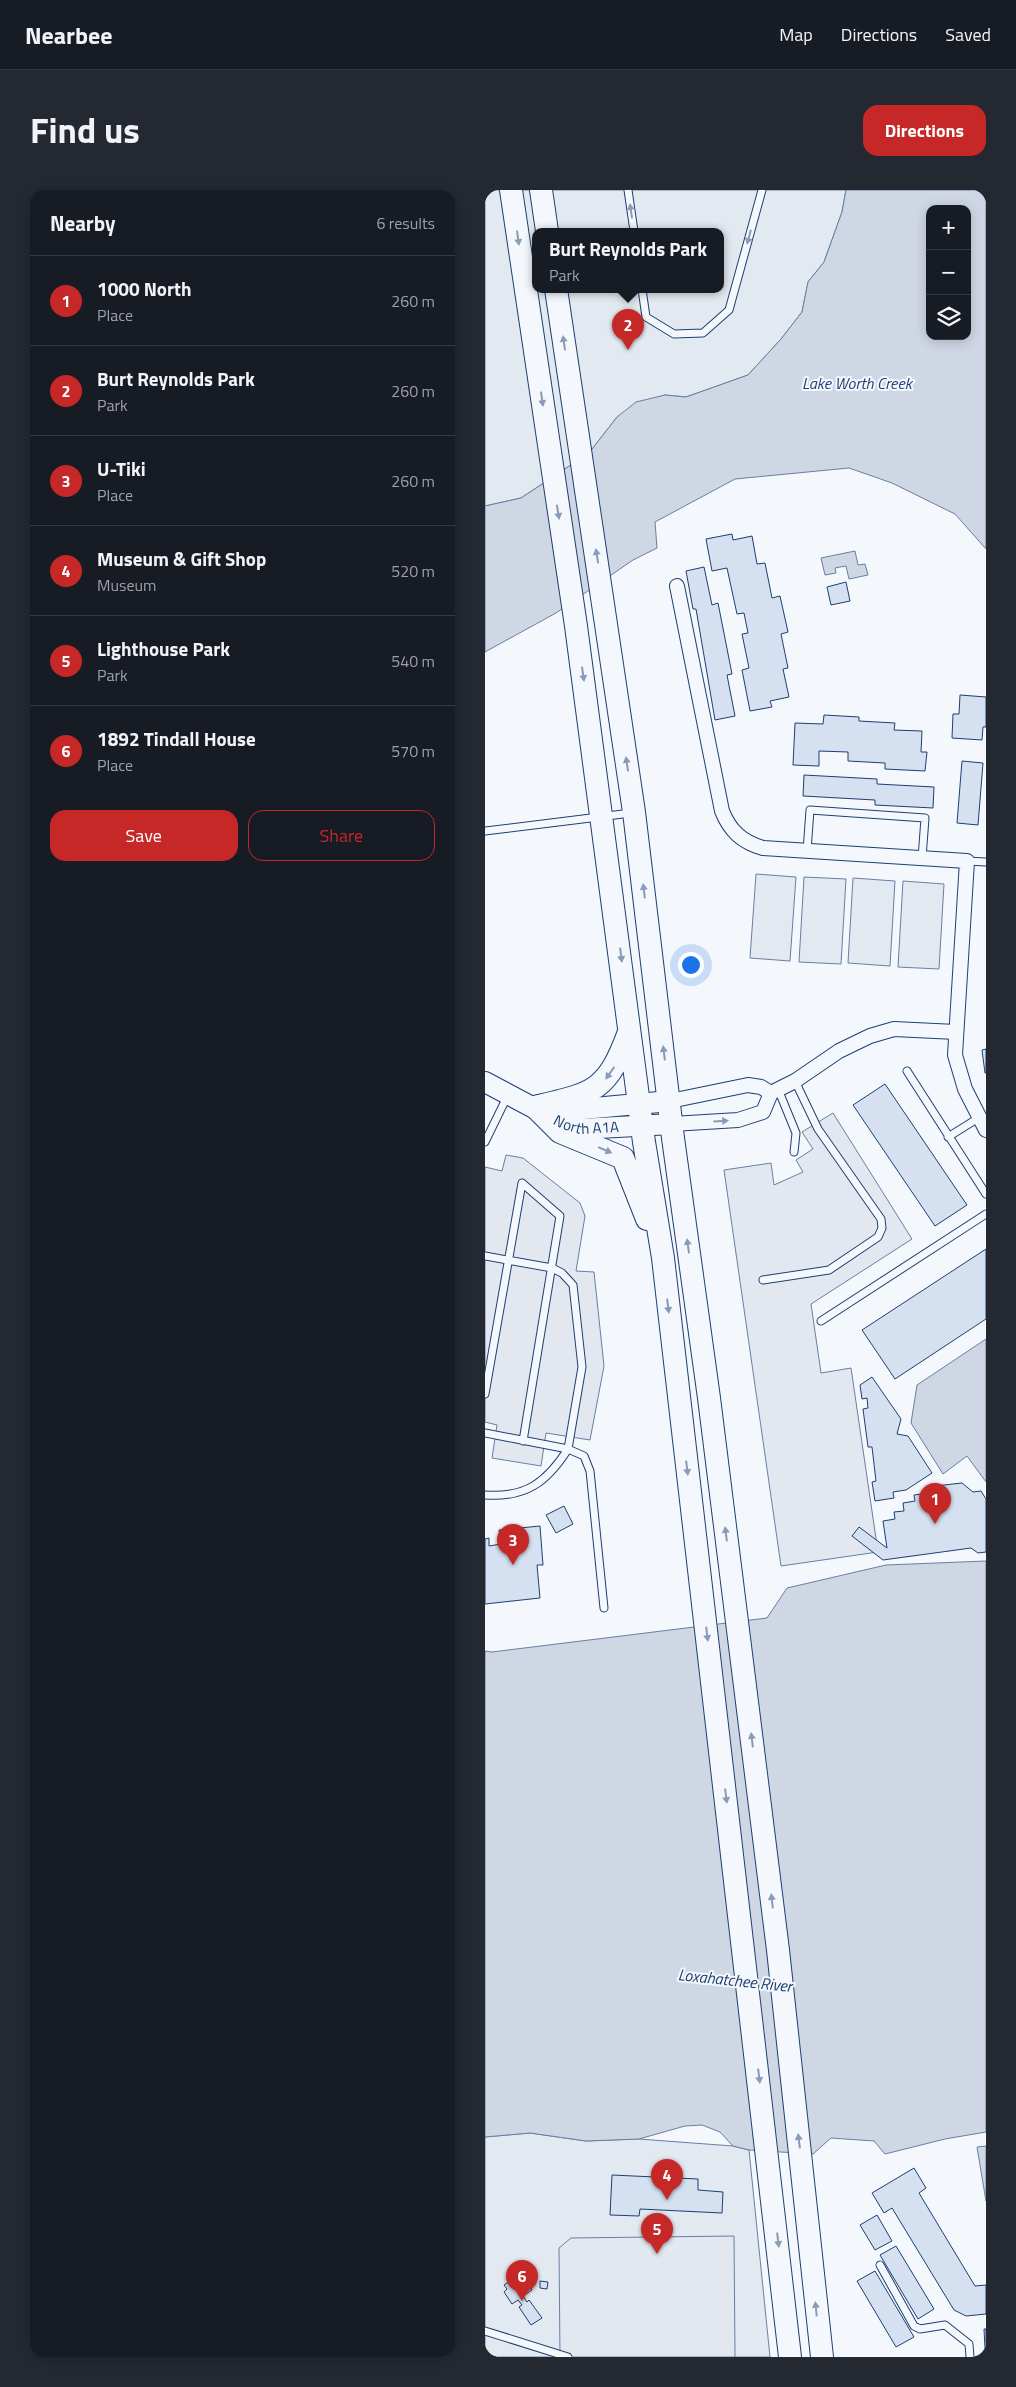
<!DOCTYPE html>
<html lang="en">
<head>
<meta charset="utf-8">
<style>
	:root { --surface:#171b24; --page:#242831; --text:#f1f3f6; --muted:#9ea1a6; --line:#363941; --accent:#c62828 }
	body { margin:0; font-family:"Titillium Web",sans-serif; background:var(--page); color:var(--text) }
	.controls { position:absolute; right:15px; top:15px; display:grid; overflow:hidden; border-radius:10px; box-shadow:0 2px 12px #0003 }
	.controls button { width:45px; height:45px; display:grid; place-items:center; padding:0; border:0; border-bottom:1px solid var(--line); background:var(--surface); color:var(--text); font:25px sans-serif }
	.you { position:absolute; left:205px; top:774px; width:18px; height:18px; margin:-12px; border:4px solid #fff; border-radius:50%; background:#1a73e8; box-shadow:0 0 0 8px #1a73e833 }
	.badge { display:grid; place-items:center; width:32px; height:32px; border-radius:50%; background:var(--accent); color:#fff; font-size:16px; font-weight:700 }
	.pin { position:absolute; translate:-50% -41px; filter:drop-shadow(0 1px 2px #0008) }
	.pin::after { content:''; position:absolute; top:26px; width:18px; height:15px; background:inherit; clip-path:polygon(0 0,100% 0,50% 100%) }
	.popup { position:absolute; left:47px; top:38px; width:192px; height:65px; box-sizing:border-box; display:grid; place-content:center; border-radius:10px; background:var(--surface); filter:drop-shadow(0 1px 4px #0005); font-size:16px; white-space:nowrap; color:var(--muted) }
	.popup b { font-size:19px; color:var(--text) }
	.popup::after { content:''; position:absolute; left:50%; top:100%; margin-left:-10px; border:10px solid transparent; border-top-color:var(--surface) }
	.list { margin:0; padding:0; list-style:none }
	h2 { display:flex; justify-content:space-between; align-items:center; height:65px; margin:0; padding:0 20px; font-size:21px }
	h2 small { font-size:16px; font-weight:400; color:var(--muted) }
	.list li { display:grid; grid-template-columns:32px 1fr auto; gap:15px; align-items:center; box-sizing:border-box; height:90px; padding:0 20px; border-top:1px solid var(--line) }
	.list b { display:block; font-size:19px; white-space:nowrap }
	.list p { margin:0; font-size:16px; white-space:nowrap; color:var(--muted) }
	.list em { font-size:16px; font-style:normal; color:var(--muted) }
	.actions { display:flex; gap:10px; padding:15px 20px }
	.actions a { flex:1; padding:11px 0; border:1px solid var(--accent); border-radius:15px; text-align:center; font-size:18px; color:var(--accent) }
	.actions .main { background:var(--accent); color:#fff }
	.icon { flex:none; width:28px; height:28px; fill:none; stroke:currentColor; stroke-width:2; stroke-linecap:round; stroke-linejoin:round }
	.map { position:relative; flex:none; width:501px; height:2167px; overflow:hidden; border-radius:15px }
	header { display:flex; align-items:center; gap:30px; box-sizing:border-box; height:70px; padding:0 25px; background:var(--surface); border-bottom:1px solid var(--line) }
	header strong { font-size:24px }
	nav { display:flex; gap:28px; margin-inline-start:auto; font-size:18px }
	.intro { display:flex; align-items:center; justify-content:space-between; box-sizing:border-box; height:120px; padding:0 30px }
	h1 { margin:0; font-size:35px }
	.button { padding:12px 22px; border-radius:15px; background:var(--accent); color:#fff; font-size:18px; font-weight:700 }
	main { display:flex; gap:30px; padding:0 30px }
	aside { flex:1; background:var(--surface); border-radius:15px; box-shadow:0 2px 12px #0003 }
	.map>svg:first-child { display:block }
	.green { fill:#e3e9f0; stroke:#687fa3; fill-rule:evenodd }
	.parking { fill:#e3e8f0; stroke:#687fa3 }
	.water { fill:#cfd7e4; stroke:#687fa3; fill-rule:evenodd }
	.building { fill:#d5e0f0; stroke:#1d3f73 }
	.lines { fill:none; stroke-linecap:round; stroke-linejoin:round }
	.lane-casing { stroke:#1d3f73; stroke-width:9 }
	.street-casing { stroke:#1d3f73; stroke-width:16 }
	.secondary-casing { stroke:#1d3f73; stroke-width:22 }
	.primary-casing { stroke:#1d3f73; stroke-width:24 }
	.lane { stroke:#f4f7fb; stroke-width:7 }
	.street { stroke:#f4f7fb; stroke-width:14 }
	.secondary { stroke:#f4f7fb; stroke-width:20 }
	.primary { stroke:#f4f7fb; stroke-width:22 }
	.oneway { fill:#889bb7 }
	.labels { text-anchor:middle; stroke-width:4; stroke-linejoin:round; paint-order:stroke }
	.street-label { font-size:15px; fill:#1d3f73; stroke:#f4f7fb }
	.water-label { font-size:16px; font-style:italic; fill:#1d3f73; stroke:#f4f7fb }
</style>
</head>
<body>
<header>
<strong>Nearbee</strong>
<nav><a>Map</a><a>Directions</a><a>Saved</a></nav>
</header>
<div class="intro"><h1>Find us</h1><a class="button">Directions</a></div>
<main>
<aside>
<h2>Nearby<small>6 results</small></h2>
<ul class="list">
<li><span class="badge">1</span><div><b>1000 North</b><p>Place</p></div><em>260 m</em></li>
<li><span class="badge">2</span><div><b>Burt Reynolds Park</b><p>Park</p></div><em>260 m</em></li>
<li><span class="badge">3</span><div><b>U-Tiki</b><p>Place</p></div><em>260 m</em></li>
<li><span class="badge">4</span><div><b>Museum &amp; Gift Shop</b><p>Museum</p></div><em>520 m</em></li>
<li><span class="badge">5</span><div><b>Lighthouse Park</b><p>Park</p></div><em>540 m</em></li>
<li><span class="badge">6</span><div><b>1892 Tindall House</b><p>Place</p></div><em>570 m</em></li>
</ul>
<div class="actions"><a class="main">Save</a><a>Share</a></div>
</aside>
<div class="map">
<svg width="501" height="2167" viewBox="0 0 501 2167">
	<rect width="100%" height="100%" fill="#f4f7fb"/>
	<!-- green -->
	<path class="green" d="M0,0H361L357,22L339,72L323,92L317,122L296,149L263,185L201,207L180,205L132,227L104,263L36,308L0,316ZM51,41H236V99H51Z
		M271,684L311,687L305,771L265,768Z
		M319,687L361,689L356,774L314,772Z
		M368,688L410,691L405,776L363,773Z
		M418,691L459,694L454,779L413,777Z
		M45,1943L101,1951L154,1949L248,1956L264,1960L285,2167H0V1947Z"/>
	<!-- parking -->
	<path class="parking" d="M348,923L427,1049L326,1114L336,1183L366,1178L393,1362L296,1376L239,980L286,973L289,995L318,982L311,970L328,959L317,942Z
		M21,965L38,968L95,1013L100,1026L91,1081L109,1082L119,1176L105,1250L61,1243L56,1276L7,1268L12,1235L0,1232V977L17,981Z
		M249,2046L250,2167H75L74,2058L86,2048Z"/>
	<!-- water -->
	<path class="water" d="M361,0H501V359L470,324L407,293L364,278L250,289L170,332L172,358L148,370L71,423L0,462V316L36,308L104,263L132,227L151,212L180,205L201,207L263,185L296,149L317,122L323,92L339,72L357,22ZM445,19H482V146H445Z
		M370,361L373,375L380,374L383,385L364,389L361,376L350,378L351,383L340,385L336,368Z
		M501,1149V1292L482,1266L458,1284L426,1233L432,1195Z
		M501,1371V1942L460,1949L400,1964L389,1951L346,1948L328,1964L264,1960L248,1956L235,1942L217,1935L200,1936L154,1949L101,1951L45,1943L0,1947V1461L7,1462L282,1428L302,1398L401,1375Z
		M501,1956V2011L492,1957Z"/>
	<!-- building -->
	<path class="building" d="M247,344L248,350L267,346L272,374L280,373L287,408L295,406L303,442L296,444L303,478L298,479L304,507L285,511L287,517L265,521L257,480L264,478L257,444L263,443L259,423L252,424L242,378L227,381L221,349Z
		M219,377L227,415L233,413L247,484L242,485L250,526L230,530L211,419H208L201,381Z
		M361,392L365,411L346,415L342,397Z
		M475,505L501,507V537H498L497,550L467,548L468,524H474Z
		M339,525L374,527V531L410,533L409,540L437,541L436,562H442L440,581L400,579V573L363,571V562L334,561V576L308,575L310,533L338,534Z
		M477,571L498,573L493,635L472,633Z
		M319,585L392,589V594L449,597L448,618L390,615V610L318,606Z
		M501,859V883H500L497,860Z
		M400,894L482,1015L450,1036L368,915Z
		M501,1059V1129L410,1189L377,1140Z
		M387,1187L416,1229L412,1244L423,1246L447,1283L421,1300L408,1302L409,1308L390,1311L387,1292L391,1291L387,1257H383L378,1219L383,1218L382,1208L377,1209L375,1195Z
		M477,1293L488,1302L496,1301L501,1309V1362L493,1363L486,1358L398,1370L367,1346L374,1337L402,1358L398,1331L410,1329L409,1322L419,1321L418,1313L430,1311L429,1305L451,1302L450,1296Z
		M79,1316L88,1334L71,1343L61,1325Z
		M55,1336L58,1375H52L55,1408L0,1414V1349L4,1348V1356L16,1354L14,1340Z
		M429,1978L441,1998L434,2003L490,2096L501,2095V2124L481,2126L469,2120L407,2018L399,2023L387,2003Z
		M127,1985L213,1989V2000L238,2002L237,2023L155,2019L154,2026L125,2025Z
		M392,2025L407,2051L390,2060L375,2035Z
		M411,2056L449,2119L433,2129L395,2065Z
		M390,2081L429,2147L411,2157L372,2091Z
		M33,2086L36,2090L39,2087L47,2100L38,2106L42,2112L44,2110L57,2128L46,2135L34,2117L37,2115L33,2110L27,2114L19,2102L22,2099L19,2095Z
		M55,2091L63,2092L62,2099L55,2098Z
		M499,2139H501V2158H500Z"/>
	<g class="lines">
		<defs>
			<path id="lane" d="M143,0L149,41
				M157,99L161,127L189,144L218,143L244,120L277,0
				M0,641L146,623
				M322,661L325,620L440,628L437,668
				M482,671L501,672
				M422,881L501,1004
				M293,899L311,943L309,962
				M463,947L495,927
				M0,952L22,907
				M0,1066L67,1078L77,1083L88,1095L97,1177L83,1259L0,1243
				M278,1090L344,1080L393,1047L397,1038L396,1029L333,939L310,891
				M336,1131L501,1024
				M0,1204L37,993L75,1026L38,1251
				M0,1305C41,1308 62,1292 83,1259L99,1266L105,1281L119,1418
				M395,2075L429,2136L435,2139L460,2135L484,2154L485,2167
				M0,2141L83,2167"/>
			<path id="street" d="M192,396L237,621C245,641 257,652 278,658L482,671L470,865L480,899L501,940
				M185,911L263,895L276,897L286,903
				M187,934L253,930L278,922L286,903L310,891L354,861L385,846L409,839L471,842"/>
			<g id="secondary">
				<path id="s1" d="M0,892L79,934L96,939L187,934"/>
				<path d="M59,918L98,919L185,911"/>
			</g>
			<path id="primary" d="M26,0L91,436L159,952L178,1068L305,2167
				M56,0L62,41
				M71,99L149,622L188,948L224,1208L293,1760L337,2167
				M50,917L75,942L138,968L162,1029
				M50,917C109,903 122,902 144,842"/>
		</defs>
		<!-- lane casing -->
		<use href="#lane" class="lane-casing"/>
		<!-- street casing -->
		<use href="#street" class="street-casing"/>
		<!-- secondary casing -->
		<use href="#secondary" class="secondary-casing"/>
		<!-- primary casing -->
		<use href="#primary" class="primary-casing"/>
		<!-- lane -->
		<use href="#lane" class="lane"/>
		<!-- street -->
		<use href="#street" class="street"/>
		<!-- secondary -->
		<use href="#secondary" class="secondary"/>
		<!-- primary -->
		<use href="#primary" class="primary"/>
	</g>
	<!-- one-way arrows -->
	<defs><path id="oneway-solid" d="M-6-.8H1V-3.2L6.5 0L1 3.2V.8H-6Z" transform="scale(1.25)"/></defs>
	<g class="oneway">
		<use href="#oneway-solid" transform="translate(146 21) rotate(-98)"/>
		<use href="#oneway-solid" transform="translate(264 47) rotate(105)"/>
		<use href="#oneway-solid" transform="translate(33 48) rotate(82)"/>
		<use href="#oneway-solid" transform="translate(79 153) rotate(-98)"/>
		<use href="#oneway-solid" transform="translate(57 209) rotate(82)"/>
		<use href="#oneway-solid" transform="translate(73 322) rotate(81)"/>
		<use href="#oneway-solid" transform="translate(112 366) rotate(-99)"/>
		<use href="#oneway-solid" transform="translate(98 484) rotate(82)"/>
		<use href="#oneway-solid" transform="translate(142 574) rotate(-98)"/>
		<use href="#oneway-solid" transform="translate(159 701) rotate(-97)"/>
		<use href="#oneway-solid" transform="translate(136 765) rotate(83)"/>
		<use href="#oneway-solid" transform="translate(179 863) rotate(-97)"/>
		<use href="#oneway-solid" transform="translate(125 883) rotate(125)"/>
		<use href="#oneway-solid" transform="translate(236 931) rotate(-4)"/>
		<use href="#oneway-solid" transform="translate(120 960) rotate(23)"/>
		<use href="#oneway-solid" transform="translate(203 1056) rotate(-98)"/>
		<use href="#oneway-solid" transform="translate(183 1116) rotate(83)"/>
		<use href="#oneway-solid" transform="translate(202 1278) rotate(83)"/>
		<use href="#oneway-solid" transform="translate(241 1344) rotate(-97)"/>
		<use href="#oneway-solid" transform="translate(222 1444) rotate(83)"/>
		<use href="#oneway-solid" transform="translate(267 1550) rotate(-97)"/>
		<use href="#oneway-solid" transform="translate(241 1606) rotate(83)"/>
		<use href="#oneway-solid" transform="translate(287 1711) rotate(-97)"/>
		<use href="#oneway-solid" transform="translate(274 1886) rotate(83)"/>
		<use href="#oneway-solid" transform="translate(314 1951) rotate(-97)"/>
		<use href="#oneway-solid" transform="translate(293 2050) rotate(83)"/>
		<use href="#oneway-solid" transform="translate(331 2119) rotate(-96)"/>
	</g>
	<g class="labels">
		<!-- street labels -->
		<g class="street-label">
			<text dy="5" stroke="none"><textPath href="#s1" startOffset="112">North A1A</textPath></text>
		</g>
		<!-- water labels -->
		<g class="water-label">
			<text x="372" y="199">Lake Worth Creek</text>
			<text transform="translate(250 1790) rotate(6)" y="6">Loxahatchee River</text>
		</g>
	</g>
</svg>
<div class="controls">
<button>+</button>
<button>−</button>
<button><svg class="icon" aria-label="layers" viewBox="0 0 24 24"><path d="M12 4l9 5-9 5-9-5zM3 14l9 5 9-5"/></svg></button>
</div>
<div class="you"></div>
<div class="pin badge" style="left:450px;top:1334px">1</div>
<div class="pin badge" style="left:143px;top:160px">2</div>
<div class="popup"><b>Burt Reynolds Park</b>Park</div>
<div class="pin badge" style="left:28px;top:1375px">3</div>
<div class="pin badge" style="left:182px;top:2010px">4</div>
<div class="pin badge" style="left:172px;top:2064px">5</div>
<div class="pin badge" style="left:37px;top:2111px">6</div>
</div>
</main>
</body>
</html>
